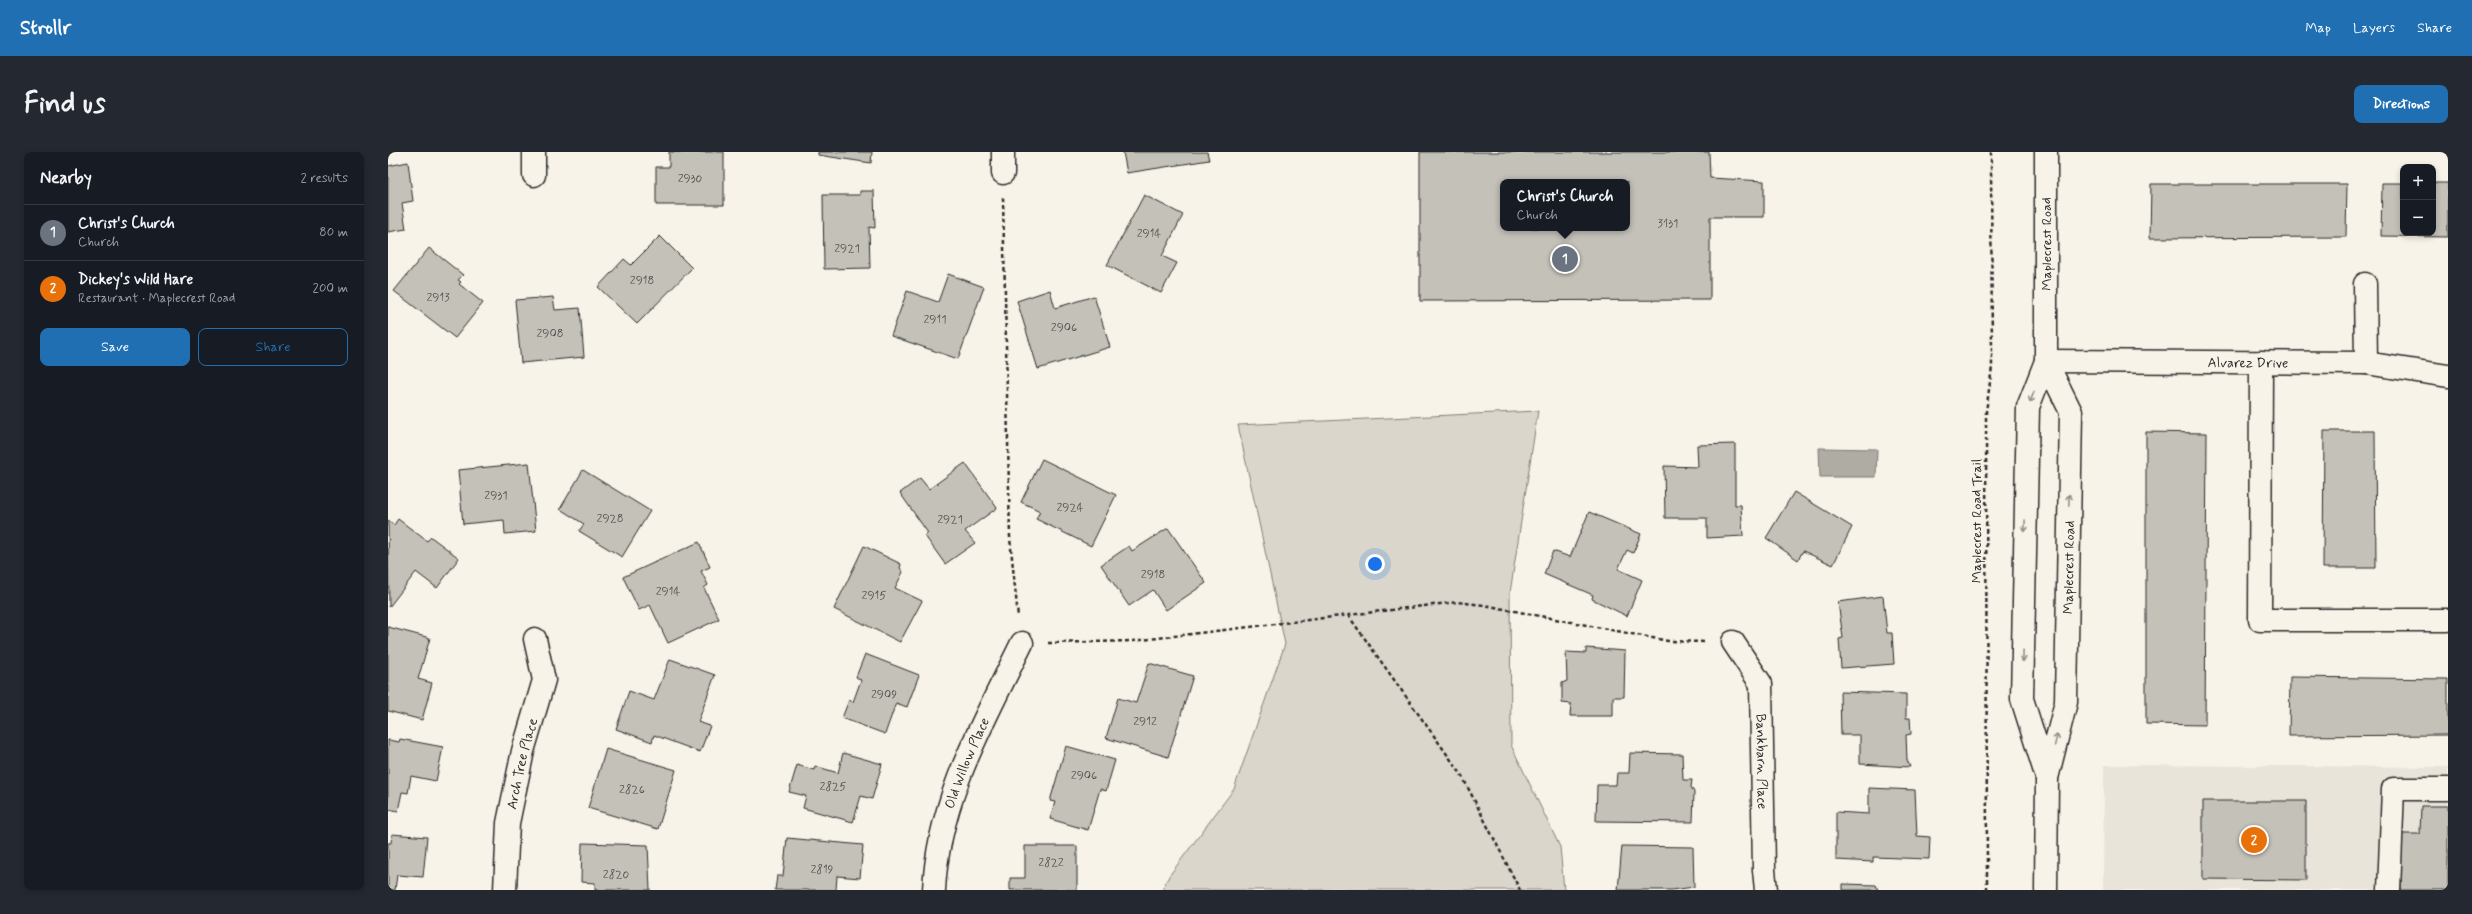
<!DOCTYPE html>
<html lang="en">
<head>
<meta charset="utf-8">
<style>
	:root { --surface:#171b24; --page:#242831; --text:#f1f3f6; --muted:#9ea1a6; --line:#363941; --accent:#1f6fb2 }
	body { margin:0; font-family:Mynerve,sans-serif; background:var(--page); color:var(--text) }
	.controls { position:absolute; right:12px; top:12px; display:grid; overflow:hidden; border-radius:8px; box-shadow:0 2px 6px #0003 }
	.controls button { width:36px; height:36px; display:grid; place-items:center; padding:0; border:0; border-bottom:1px solid var(--line); background:var(--surface); color:var(--text); font:20px sans-serif }
	.you { position:absolute; left:987px; top:412px; width:14px; height:14px; margin:-10px; border:3px solid #fff; border-radius:50%; background:#1a73e8; box-shadow:0 0 0 6px #1a73e833 }
	.badge { display:grid; place-items:center; width:26px; height:26px; border-radius:50%; background:var(--accent); color:#fff; font-size:13px; font-weight:700 }
	.pin { position:absolute; translate:-50% -50%; border:2px solid #fff; box-shadow:0 1px 4px #0006 }
	.popup { position:absolute; left:1112px; top:27px; width:130px; height:52px; box-sizing:border-box; display:grid; place-content:center; border-radius:8px; background:var(--surface); filter:drop-shadow(0 1px 3px #0005); font-size:13px; white-space:nowrap; color:var(--muted) }
	.popup b { font-size:15px; color:var(--text) }
	.popup::after { content:''; position:absolute; left:50%; top:100%; margin-left:-8px; border:8px solid transparent; border-top-color:var(--surface) }
	.list { margin:0; padding:0; list-style:none }
	h2 { display:flex; justify-content:space-between; align-items:center; height:52px; margin:0; padding:0 16px; font-size:17px }
	h2 small { font-size:13px; font-weight:400; color:var(--muted) }
	.list li { display:grid; grid-template-columns:26px 1fr auto; gap:12px; align-items:center; box-sizing:border-box; height:56px; padding:0 16px; border-top:1px solid var(--line) }
	.list b { display:block; font-size:15px; white-space:nowrap }
	.list p { margin:0; font-size:13px; white-space:nowrap; color:var(--muted) }
	.list em { font-size:13px; font-style:normal; color:var(--muted) }
	.actions { display:flex; gap:8px; padding:12px 16px }
	.actions a { flex:1; padding:9px 0; border:1px solid var(--accent); border-radius:8px; text-align:center; font-size:14px; color:var(--accent) }
	.actions .main { background:var(--accent); color:#fff }
	.map { position:relative; flex:none; width:2060px; height:738px; overflow:hidden; border-radius:8px }
	header { display:flex; align-items:center; gap:24px; box-sizing:border-box; height:56px; padding:0 20px; background:var(--accent); color:#fff }
	header strong { font-size:19px }
	nav { display:flex; gap:22px; margin-inline-start:auto; font-size:14px }
	.intro { display:flex; align-items:center; justify-content:space-between; box-sizing:border-box; height:96px; padding:0 24px }
	h1 { margin:0; font-size:28px }
	.button { padding:10px 18px; border-radius:8px; background:var(--accent); color:#fff; font-size:14px; font-weight:700 }
	main { display:flex; gap:24px; padding:0 24px }
	aside { flex:1; background:var(--surface); border-radius:8px; box-shadow:0 2px 6px #0003 }
	.map>svg:first-child { display:block }
	.built { fill:#e8e4da }
	.green { fill:#dad6cc; stroke:#82807c }
	.water { fill:#afaca4; stroke:#7a7874 }
	.building { fill:#c4c1b9; stroke:#2b2b2b; fill-rule:evenodd }
	.lines { fill:none; stroke-linecap:round; stroke-linejoin:round }
	.minor-casing { stroke:#2b2b2b; stroke-width:25 }
	.major-casing { stroke:#2b2b2b; stroke-width:25 }
	.path { stroke:#2b2b2b; stroke-width:2.5; stroke-dasharray:4 3; stroke-linecap:butt }
	.minor { stroke:#f7f3e8; stroke-width:22 }
	.major { stroke:#f7f3e8; stroke-width:22 }
	.oneway { stroke:#918f8a }
	.labels { text-anchor:middle; stroke-width:3; stroke-linejoin:round; paint-order:stroke }
	.number-label { font-size:12px; fill:#51504e }
	.street-label { font-size:14px; fill:#2b2b2b; stroke:#f7f3e8 }
</style>
</head>
<body>
<header>
<strong>Strollr</strong>
<nav><a>Map</a><a>Layers</a><a>Share</a></nav>
</header>
<div class="intro"><h1>Find us</h1><a class="button">Directions</a></div>
<main>
<aside>
<h2>Nearby<small>2 results</small></h2>
<ul class="list">
<li><span class="badge" style="background:#6b7280">1</span><div><b>Christ's Church</b><p>Church</p></div><em>80 m</em></li>
<li><span class="badge" style="background:#e8710a">2</span><div><b>Dickey's Wild Hare</b><p>Restaurant · Maplecrest Road</p></div><em>200 m</em></li>
</ul>
<div class="actions"><a class="main">Save</a><a>Share</a></div>
</aside>
<div class="map">
<svg width="2060" height="738" viewBox="0 0 2060 738">
	<rect width="100%" height="100%" fill="#f7f3e8"/>
	<filter id="ink" filterUnits="userSpaceOnUse"><feTurbulence type="fractalNoise" baseFrequency=".025" numOctaves="2"/><feDisplacementMap in="SourceGraphic" scale="8" xChannelSelector="R" yChannelSelector="G"/><feConvolveMatrix kernelMatrix="1 2 1 2 8 2 1 2 1" color-interpolation-filters="sRGB"/></filter>
	<g filter="url(#ink)">
		<!-- built -->
		<path class="built" d="M1716,613L2060,615V738H1715Z"/>
		<!-- green -->
		<path class="green" d="M1150,259L1122,441L1123,593L1172,695L1176,738H774L781,724L846,637L897,492L850,273Z"/>
		<!-- water -->
		<path class="water" d="M1431,296L1489,297L1488,325H1432Z"/>
		<!-- building -->
		<path class="building" d="M281,0H336V53H268V15H281Z
			M430,0H484L483,11L430,3Z
			M735,0H819L821,8L739,21Z
			M1032,0H1321L1322,26L1376,29V65H1322V148L1032,149ZM1115,30H1239V76H1115Z
			M20,10L25,49L14,51L18,77L0,80V14Z
			M1994,31H2015V81H2045V31H2060V85L1993,84Z
			M1763,32H1959L1958,85L1762,86Z
			M472,39H486L487,76L481,75L482,116L436,117L435,43H472Z
			M756,43L795,63L774,104L789,111L773,141L719,113Z
			M272,84L304,116L249,172L210,135L236,107L243,113Z
			M41,96L75,123L70,128L73,130L71,132L95,151L67,186L6,139Z
			M560,122L596,135L570,207L503,184L519,139L550,150Z
			M662,138L667,156L706,144L722,195L650,217L629,149Z
			M165,145L167,158L192,156L196,205L133,211L127,148Z
			M1936,279H1987L1988,416H1935Z
			M1758,280L1819,281L1817,573L1758,572Z
			M1347,292V353H1353L1355,384L1319,386V366H1277L1276,314L1310,315L1309,293Z
			M654,307L728,343L703,394L648,367L652,359L633,350Z
			M141,311L148,379L117,382L116,368L75,372L70,318Z
			M577,311L609,356L577,379L587,391L557,412L537,384L540,381L512,341L532,326L541,337Z
			M195,318L262,359L234,405L191,379L196,372L172,357Z
			M1406,340L1464,375L1445,413L1415,399L1410,408L1378,386Z
			M1201,360L1253,382L1245,401L1239,398L1230,417L1254,428L1239,464L1204,447L1205,443L1156,422L1165,399L1182,405Z
			M10,367L39,389L43,385L71,406L49,436L28,420L1,455L0,369L6,373Z
			M780,376L818,431L778,458L765,438L741,454L713,413L741,394L744,399Z
			M311,390L322,415L313,419L320,433L316,436L331,467L280,491L262,453L251,458L235,425Z
			M476,394L513,412L512,416L515,420L507,436L534,449L512,490L446,457Z
			M1495,444L1499,481H1504L1506,512L1453,516L1451,487L1455,486L1450,450Z
			M0,475L42,486L30,527L44,531L34,568L0,559Z
			M1198,496L1237,499L1236,545H1225V564H1182L1183,552L1174,551V531L1179,529L1178,500L1198,501Z
			M477,502L531,523L519,555L508,551L497,582L454,566L461,548L465,550L473,528L468,525Z
			M282,507L327,523L310,570L322,574L312,600L266,583L264,590L228,577L241,539L266,548Z
			M761,511L805,524L780,605L718,586L730,546L748,551Z
			M1902,525L2060,527V583L1901,584Z
			M1452,540L1518,542V566H1522L1523,582L1518,583L1519,608L1522,615L1472,612V583H1453Z
			M12,587L55,595L48,629L23,624L20,641L14,640L10,659L0,657V588L11,590Z
			M678,594L727,608L718,639L712,637L700,678L662,667L667,650L662,649Z
			M218,597L288,618L270,677L200,656Z
			M455,601L494,612L484,647L473,644L465,670L415,656L418,644L401,640L409,613L426,618L427,614L450,621Z
			M1242,601L1294,602L1295,628H1304L1303,635L1306,640L1305,670L1208,669L1209,633H1228L1229,621H1241Z
			M1481,636L1527,638L1529,684L1542,685L1541,707L1485,705V710L1448,708V660L1481,662Z
			M1815,649H1918V728L1815,727Z
			M2033,654H2060V738H2013V682H2032Z
			M4,682L39,685L35,725L9,723L7,738H0V691H3Z
			M399,686L475,693L472,726L449,724L448,738H387L389,724H395Z
			M194,691L260,693L262,738H207V731L193,730Z
			M637,694H689V738H622V726H637Z
			M1234,694L1305,695L1306,735L1284,738H1230Z
			M1455,732L1488,733L1490,738H1455Z"/>
		<g class="lines">
			<defs>
				<g id="minor">
					<path d="M146,0V23"/>
					<path d="M615,0V21"/>
					<path d="M1977,132L1978,211"/>
					<path id="s1" d="M1658,209L1978,211L2060,224"/>
					<path d="M1873,210L1872,468H2060"/>
					<path id="s2" d="M1345,490L1373,532L1376,718L1378,738"/>
					<path id="s3" d="M117,738L120,671L135,599L156,528L147,487"/>
					<path id="s4" d="M546,738C550,648 595,571 634,491"/>
					<path d="M2001,738L2005,637H2060"/>
				</g>
				<g id="major">
					<path d="M1658,0V209L1640,255L1634,547L1659,626"/>
					<path id="s5" d="M1658,738L1659,626L1678,550L1683,260L1658,209"/>
				</g>
			</defs>
			<!-- minor casing -->
			<use href="#minor" class="minor-casing"/>
			<!-- major casing -->
			<use href="#major" class="major-casing"/>
			<!-- path -->
			<path class="path" d="M615,46L622,386L630,465
				M960,463L1073,622L1132,738
				M660,491L745,489L1069,450L1096,453L1280,489L1319,490
				M1599,738L1598,260L1604,215L1603,0"/>
			<!-- minor -->
			<use href="#minor" class="minor"/>
			<!-- major -->
			<use href="#major" class="major"/>
		</g>
		<!-- one-way arrows -->
		<defs><path id="oneway-shaft" d="M-6 0H5M1.5-3L5.5 0L1.5 3" fill="none" stroke-width="1.6" stroke-linecap="round" stroke-linejoin="round"/></defs>
		<g class="oneway">
			<use href="#oneway-shaft" transform="translate(1644 245) rotate(111)"/>
			<use href="#oneway-shaft" transform="translate(1681 348) rotate(-89)"/>
			<use href="#oneway-shaft" transform="translate(1637 374) rotate(91)"/>
			<use href="#oneway-shaft" transform="translate(1635 504) rotate(91)"/>
			<use href="#oneway-shaft" transform="translate(1668 588) rotate(-76)"/>
		</g>
	</g>
	<g class="labels">
		<!-- number labels -->
		<g class="number-label">
			<text x="302" y="30">2930</text>
			<text x="1280" y="75">3131</text>
			<text x="761" y="85">2914</text>
			<text x="459" y="100">2921</text>
			<text x="254" y="132">2918</text>
			<text x="50" y="149">2913</text>
			<text x="547" y="171">2911</text>
			<text x="676" y="179">2906</text>
			<text x="162" y="185">2908</text>
			<text x="108" y="347">2931</text>
			<text x="682" y="359">2924</text>
			<text x="222" y="370">2928</text>
			<text x="562" y="371">2921</text>
			<text x="765" y="426">2918</text>
			<text x="280" y="443">2914</text>
			<text x="486" y="447">2915</text>
			<text x="496" y="546">2909</text>
			<text x="757" y="573">2912</text>
			<text x="696" y="627">2906</text>
			<text x="445" y="638">2825</text>
			<text x="244" y="641">2826</text>
			<text x="663" y="714">2822</text>
			<text x="434" y="721">2819</text>
			<text x="228" y="726">2820</text>
		</g>
		<!-- street labels -->
		<g class="street-label">
			<text transform="translate(1658 92) rotate(-90)" y="5">Maplecrest Road</text>
			<text dy="5" stroke="none"><textPath href="#s1" startOffset="202">Alvarez Drive</textPath></text>
			<text transform="translate(1588 369) rotate(-90)" y="5">Maplecrest Road Trail</text>
			<text dy="5" stroke="none"><textPath href="#s5" startOffset="325">Maplecrest Road</textPath></text>
			<text dy="5" stroke="none"><textPath href="#s2" startOffset="128">Bankbarn Place</textPath></text>
			<text dy="5" stroke="none"><textPath href="#s3" startOffset="128">Arch Tree Place</textPath></text>
			<text dy="5" stroke="none"><textPath href="#s4" startOffset="132">Old Willow Place</textPath></text>
		</g>
	</g>
</svg>
<div class="controls">
<button>+</button>
<button>−</button>
</div>
<div class="you"></div>
<div class="pin badge" style="left:1177px;top:107px;background:#6b7280">1</div>
<div class="popup"><b>Christ's Church</b>Church</div>
<div class="pin badge" style="left:1866px;top:688px;background:#e8710a">2</div>
</div>
</main>
</body>
</html>
